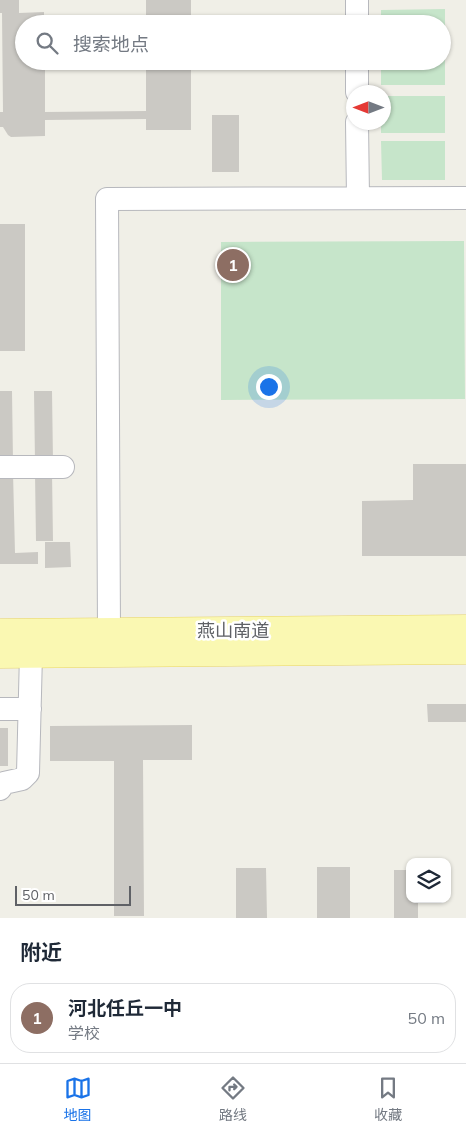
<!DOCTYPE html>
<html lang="zh">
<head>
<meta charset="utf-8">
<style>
	:root { --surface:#fff; --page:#f6f6f7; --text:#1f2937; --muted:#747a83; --line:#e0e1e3; --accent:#1a73e8 }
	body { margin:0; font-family:Mulish,"Noto Sans SC",sans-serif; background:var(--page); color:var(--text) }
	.controls { position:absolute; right:15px; bottom:15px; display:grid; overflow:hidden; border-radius:10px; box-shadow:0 1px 4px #0004 }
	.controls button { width:45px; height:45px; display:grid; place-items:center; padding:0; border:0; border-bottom:1px solid var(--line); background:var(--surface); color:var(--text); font:25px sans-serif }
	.compass { position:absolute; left:346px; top:85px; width:45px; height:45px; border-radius:50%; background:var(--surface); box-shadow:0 1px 4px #0004; rotate:270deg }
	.scale { position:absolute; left:15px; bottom:12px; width:116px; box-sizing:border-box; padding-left:5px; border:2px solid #5f6166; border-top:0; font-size:14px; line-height:18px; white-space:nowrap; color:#5f6166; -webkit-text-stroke:4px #fff; paint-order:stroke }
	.you { position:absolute; left:268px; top:386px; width:18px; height:18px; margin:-12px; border:4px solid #fff; border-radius:50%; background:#1a73e8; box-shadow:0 0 0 8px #1a73e833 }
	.badge { display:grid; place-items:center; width:32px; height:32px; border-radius:50%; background:var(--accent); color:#fff; font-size:16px; font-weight:700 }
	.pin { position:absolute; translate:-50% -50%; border:2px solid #fff; box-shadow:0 1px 5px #0006 }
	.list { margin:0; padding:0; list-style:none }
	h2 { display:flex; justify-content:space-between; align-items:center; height:65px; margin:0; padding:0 20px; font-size:21px }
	h2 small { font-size:16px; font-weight:400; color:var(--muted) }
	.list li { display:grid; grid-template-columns:32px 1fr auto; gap:15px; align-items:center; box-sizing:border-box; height:70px; margin:0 10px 10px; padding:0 10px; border:1px solid var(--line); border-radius:20px }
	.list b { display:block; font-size:19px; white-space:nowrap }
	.list p { margin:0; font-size:16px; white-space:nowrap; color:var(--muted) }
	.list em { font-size:16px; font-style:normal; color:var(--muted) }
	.icon { flex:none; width:28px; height:28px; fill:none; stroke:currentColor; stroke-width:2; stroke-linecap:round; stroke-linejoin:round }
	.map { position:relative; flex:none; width:466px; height:918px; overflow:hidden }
	.search { position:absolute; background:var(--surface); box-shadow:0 1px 4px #0004; left:15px; right:15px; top:15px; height:55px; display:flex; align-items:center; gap:12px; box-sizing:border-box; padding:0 18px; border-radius:28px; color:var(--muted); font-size:19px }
	.sheet { height:145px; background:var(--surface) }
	nav { display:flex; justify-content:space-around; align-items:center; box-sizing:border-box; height:70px; border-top:1px solid var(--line); background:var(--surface); font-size:14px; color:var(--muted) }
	nav a { display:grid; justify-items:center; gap:2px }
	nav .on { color:var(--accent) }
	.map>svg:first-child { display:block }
	.green { fill:#c6e5ca }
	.building { fill:#cbc9c4 }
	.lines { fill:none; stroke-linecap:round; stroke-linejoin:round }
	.minor-casing { stroke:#b7b8bd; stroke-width:24 }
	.major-casing { stroke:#e9d567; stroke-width:29 }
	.minor { stroke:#fff; stroke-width:22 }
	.major { stroke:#faf8b2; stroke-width:28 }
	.labels { text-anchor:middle; stroke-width:5; stroke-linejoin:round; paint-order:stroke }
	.street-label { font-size:18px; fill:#5f6166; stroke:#fff }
</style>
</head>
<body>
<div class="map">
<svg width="466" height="918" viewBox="0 0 466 918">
	<rect width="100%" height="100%" fill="#f0efe7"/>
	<!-- green -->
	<path class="green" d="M445,9V40H442V24H381V10Z
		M442,53H445V85H381V61H442Z
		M384,96H445V133H381V123L384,122Z
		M381,141H445V180H382Z
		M464,241L465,399L221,400V242Z"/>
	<!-- building -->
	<path class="building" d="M0,0H19V13L44,12V24H24V61H45V112L146,111V61H191V130H146V119L45,120V136L11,137L8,135L3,127H0V112H3L2,13H0Z
		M146,0H191V24H146Z
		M212,115H239V172H212Z
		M0,224H25V351H0Z
		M0,391H12L13,462H0Z
		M34,391H52L53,462H35Z
		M413,464H466V556H362V501L413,500Z
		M0,472H13L15,553L38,552V564H0Z
		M52,472L53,541H36L35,473Z
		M45,542H70L71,567L45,568Z
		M427,704H466V722H428Z
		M192,725V760H143L144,916H114V761H50V726Z
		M0,728H8V766H0Z
		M317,867H350V918H317Z
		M236,868H266L267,918H236Z
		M394,870H410V899H418V918H394Z"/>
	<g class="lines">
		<defs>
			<path id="minor" d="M357,0V24
				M357,61V92
				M357,122L358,198
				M0,467H63
				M109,632L107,199L466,198
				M0,709H30
				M0,789L4,783L22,779L28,773L31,654"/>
			<path id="major" d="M0,633L466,629
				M0,654L466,650"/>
		</defs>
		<!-- minor casing -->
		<use href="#minor" class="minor-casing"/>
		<!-- major casing -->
		<use href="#major" class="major-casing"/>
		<!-- minor -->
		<use href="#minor" class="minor"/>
		<!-- major -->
		<use href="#major" class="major"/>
	</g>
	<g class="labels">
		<!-- street labels -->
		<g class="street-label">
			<text x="233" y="637">燕山南道</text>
		</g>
	</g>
</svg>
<div class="controls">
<button><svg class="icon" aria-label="layers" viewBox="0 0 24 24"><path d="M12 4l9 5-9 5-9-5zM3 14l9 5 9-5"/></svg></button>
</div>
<svg class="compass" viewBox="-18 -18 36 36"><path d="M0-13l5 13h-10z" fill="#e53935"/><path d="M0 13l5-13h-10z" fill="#747a83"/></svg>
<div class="scale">50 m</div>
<div class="you"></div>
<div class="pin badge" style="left:233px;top:265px;background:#8d6e63">1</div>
<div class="search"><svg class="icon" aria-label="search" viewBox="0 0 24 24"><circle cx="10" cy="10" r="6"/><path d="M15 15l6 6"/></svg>搜索地点</div>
</div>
<section class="sheet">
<h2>附近<small></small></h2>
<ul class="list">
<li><span class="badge" style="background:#8d6e63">1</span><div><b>河北任丘一中</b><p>学校</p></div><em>50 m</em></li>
</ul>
</section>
<nav>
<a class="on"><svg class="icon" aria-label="map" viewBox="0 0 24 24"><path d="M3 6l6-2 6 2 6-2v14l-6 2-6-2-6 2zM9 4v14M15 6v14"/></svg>地图</a>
<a><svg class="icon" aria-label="directions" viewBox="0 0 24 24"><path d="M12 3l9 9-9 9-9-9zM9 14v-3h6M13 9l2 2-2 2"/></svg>路线</a>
<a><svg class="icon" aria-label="saved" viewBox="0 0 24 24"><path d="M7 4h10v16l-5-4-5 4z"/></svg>收藏</a>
</nav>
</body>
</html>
